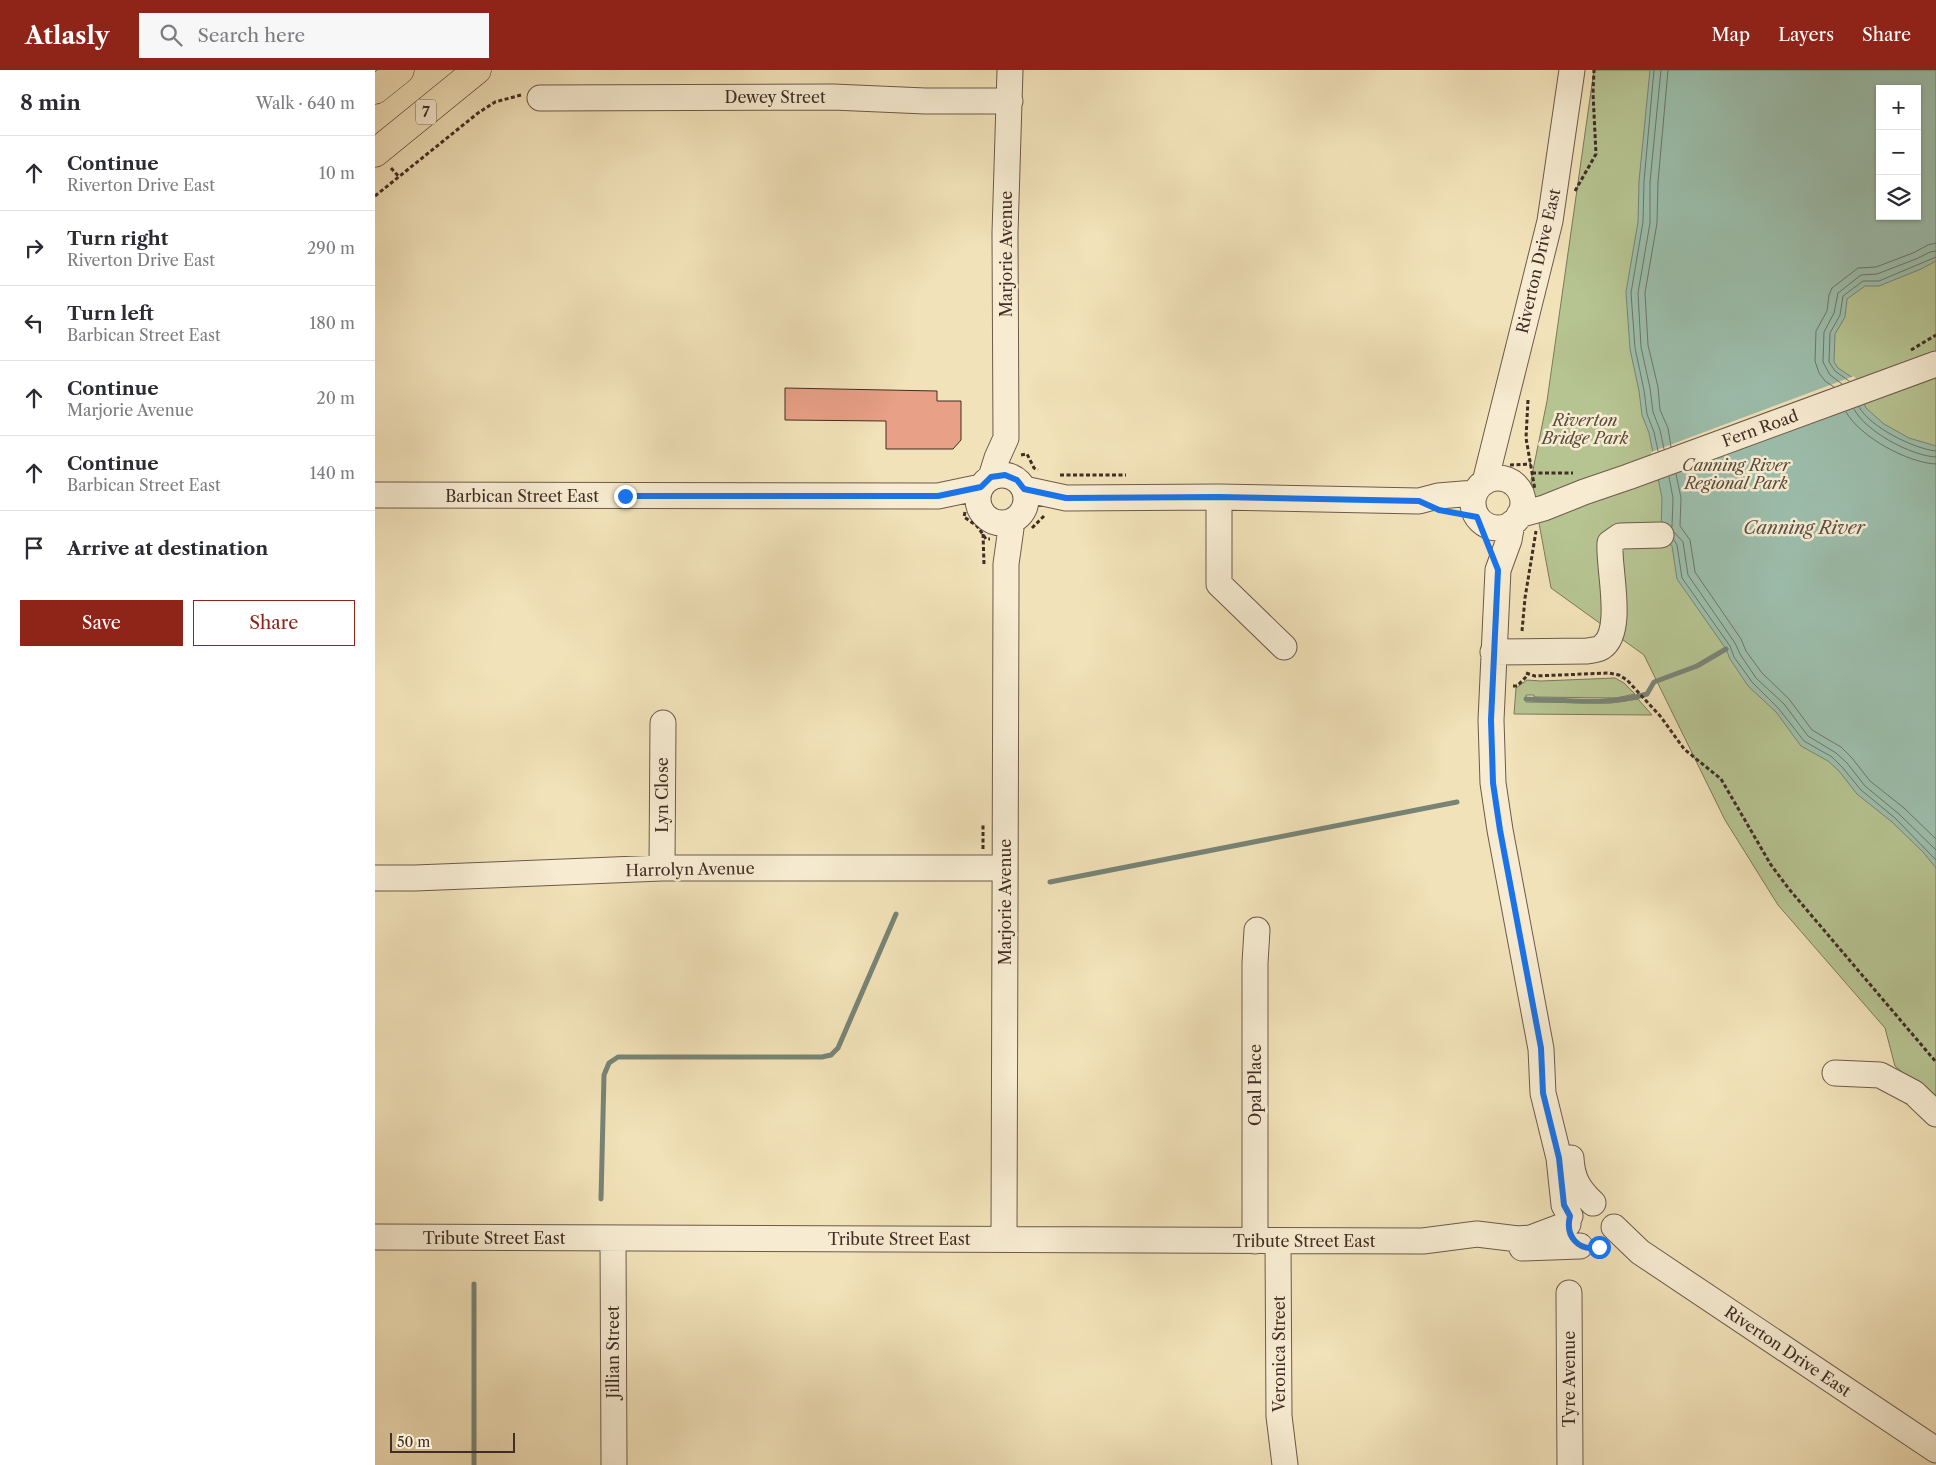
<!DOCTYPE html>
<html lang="en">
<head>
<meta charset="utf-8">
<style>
	:root { --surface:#fff; --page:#f7f7f7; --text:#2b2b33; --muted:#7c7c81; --line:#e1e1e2; --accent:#8f2418 }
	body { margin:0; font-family:"Libre Caslon Text",serif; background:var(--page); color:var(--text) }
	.controls { position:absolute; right:15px; top:15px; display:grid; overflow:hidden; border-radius:0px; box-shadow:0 1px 4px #0004 }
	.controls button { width:45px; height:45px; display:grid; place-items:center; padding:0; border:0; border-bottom:1px solid var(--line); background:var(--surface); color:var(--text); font:25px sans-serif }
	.scale { position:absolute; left:15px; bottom:12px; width:125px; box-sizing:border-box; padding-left:5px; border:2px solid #412d25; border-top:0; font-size:14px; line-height:18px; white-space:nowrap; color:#412d25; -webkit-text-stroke:4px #f7ecd2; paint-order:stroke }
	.stop { position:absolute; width:15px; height:15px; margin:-11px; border:4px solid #1a73e8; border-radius:50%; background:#fff }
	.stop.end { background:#1a73e8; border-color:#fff; box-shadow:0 1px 5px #0008 }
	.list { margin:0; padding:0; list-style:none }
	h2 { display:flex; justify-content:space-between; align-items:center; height:65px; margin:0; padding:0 20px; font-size:21px }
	h2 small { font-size:16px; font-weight:400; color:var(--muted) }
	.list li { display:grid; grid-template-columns:32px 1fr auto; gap:15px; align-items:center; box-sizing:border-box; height:75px; padding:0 20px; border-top:1px solid var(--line) }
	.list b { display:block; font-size:19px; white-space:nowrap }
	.list p { margin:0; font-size:16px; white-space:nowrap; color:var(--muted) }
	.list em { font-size:16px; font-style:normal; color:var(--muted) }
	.actions { display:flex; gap:10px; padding:15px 20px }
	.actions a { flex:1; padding:11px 0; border:1px solid var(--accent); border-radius:0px; text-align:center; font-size:18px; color:var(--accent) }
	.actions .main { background:var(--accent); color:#fff }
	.icon { flex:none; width:28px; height:28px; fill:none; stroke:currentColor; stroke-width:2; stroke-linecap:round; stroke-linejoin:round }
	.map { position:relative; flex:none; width:1561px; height:1395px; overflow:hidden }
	header { display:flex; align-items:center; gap:30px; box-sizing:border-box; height:70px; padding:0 25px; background:var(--accent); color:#fff }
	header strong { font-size:24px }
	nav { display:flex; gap:28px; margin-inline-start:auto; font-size:18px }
	.search { width:350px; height:45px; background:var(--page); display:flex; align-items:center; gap:12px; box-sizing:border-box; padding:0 18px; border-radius:0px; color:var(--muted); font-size:19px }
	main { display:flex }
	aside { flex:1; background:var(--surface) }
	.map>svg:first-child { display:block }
	.green { fill:#b6c492; stroke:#7c785c; fill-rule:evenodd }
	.water { fill:#9cbeac; stroke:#788476; fill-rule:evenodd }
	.pier { fill:#f2e2b9 }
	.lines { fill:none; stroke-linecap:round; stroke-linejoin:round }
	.shore { stroke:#6e7668; stroke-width:1 }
	.stream { stroke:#788476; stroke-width:5 }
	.building { fill:#e8a086; stroke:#412d25 }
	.minor-casing { stroke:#6d5a4a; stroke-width:27 }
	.highway-casing { stroke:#412d25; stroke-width:29 }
	.path { stroke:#412d25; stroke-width:3; stroke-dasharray:4 2.5; stroke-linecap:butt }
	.minor { stroke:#f7ecd2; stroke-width:25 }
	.highway { stroke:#f2e2b9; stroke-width:28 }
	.route { stroke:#1a73e8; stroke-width:6 }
	.labels { text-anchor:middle; stroke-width:5; stroke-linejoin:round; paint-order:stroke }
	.shield { fill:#f7ecd2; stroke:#786659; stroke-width:1 }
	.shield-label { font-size:15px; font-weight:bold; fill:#412d25 }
	.street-label { font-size:16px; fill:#412d25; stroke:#f7ecd2 }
	.park-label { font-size:16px; font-style:italic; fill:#584b3b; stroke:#f7ecd2 }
	.water-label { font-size:18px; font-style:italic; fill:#585147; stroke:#f7ecd2 }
</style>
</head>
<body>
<header>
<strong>Atlasly</strong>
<div class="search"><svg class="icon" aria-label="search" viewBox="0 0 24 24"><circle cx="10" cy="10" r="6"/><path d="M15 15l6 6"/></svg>Search here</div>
<nav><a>Map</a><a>Layers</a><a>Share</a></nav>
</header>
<main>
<aside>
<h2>8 min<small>Walk · 640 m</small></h2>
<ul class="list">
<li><svg class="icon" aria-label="ahead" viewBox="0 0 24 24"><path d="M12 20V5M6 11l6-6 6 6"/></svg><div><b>Continue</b><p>Riverton Drive East</p></div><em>10 m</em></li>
<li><svg class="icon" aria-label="right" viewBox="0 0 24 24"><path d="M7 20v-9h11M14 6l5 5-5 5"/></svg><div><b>Turn right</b><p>Riverton Drive East</p></div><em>290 m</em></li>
<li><svg class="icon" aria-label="left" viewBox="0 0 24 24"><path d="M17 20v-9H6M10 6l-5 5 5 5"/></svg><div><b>Turn left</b><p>Barbican Street East</p></div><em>180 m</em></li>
<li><svg class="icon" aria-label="ahead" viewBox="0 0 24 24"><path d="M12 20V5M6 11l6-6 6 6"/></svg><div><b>Continue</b><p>Marjorie Avenue</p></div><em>20 m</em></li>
<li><svg class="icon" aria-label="ahead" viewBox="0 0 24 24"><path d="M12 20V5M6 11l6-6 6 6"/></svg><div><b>Continue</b><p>Barbican Street East</p></div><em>140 m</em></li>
<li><svg class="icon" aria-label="arrive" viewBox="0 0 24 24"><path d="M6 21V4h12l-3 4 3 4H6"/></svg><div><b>Arrive at destination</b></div></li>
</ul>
<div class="actions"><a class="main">Save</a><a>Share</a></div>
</aside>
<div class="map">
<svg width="1561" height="1395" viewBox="0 0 1561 1395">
	<rect width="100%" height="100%" fill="#f2e2b9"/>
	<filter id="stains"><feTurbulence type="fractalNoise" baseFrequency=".004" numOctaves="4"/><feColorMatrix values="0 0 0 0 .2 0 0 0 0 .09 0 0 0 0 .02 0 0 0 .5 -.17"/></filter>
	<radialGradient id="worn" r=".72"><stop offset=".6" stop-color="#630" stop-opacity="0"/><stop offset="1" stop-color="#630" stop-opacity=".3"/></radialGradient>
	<!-- green -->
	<path class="green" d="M1219,0H1561V1032L1520,996L1510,958L1403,835L1350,750L1269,585L1176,518L1156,410L1172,331ZM1505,19H1542V146H1505Z
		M1240,608L1249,613L1260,624L1241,628L1159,627V625H1151V632L1236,633L1263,629L1277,645L1139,644L1141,618L1152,610L1166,611Z"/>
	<!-- water -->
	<path class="water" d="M1275,0H1561V191L1546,199L1504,216H1490L1472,229L1470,247L1460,264L1459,292L1463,298L1478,308L1491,338L1509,354L1534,368L1561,376V798L1548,782L1517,752L1482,724L1464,701L1453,691L1426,676L1401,642L1373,616L1355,589L1351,579L1302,509L1297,476L1286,465L1287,428L1274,363L1267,345L1264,321L1255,279L1251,222L1263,152L1264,111ZM1505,19H1542V146H1505Z"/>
	<!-- pier -->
	<path class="pier" d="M1479,306L1486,317L1281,408L1276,382Z"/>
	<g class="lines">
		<!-- shore -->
		<path class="shore" d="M1279,0L1269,111L1268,152L1256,223L1260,278L1269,320L1272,344L1279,362L1283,381
			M1286,0L1275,112V153L1263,223L1266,277L1275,318L1278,342L1285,360L1289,379
			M1293,0L1283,112L1282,153L1270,223L1273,275L1283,317L1285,340L1293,358L1296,377
			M1474,311L1460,301L1454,292L1455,263L1465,245L1468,226L1488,211H1504L1561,187
			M1467,314L1455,305L1448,292L1449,262L1459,243L1463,223L1486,205L1502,204L1541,189L1555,182L1561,181
			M1459,317L1450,311L1444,303L1440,291L1441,261L1452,241L1454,225L1457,218L1483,198L1501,197L1538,183L1553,175L1561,173
			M1484,337C1495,357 1539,379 1561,381
			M1479,339C1490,361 1536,386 1561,387
			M1471,342C1485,367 1533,393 1561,394
			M1301,404L1306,428L1305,456L1315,470L1320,502L1366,569L1371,581L1387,603L1414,629L1437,660L1466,677L1477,688L1495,711L1529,738L1561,769
			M1294,407L1298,428L1297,457
			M1299,462L1308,472L1313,505L1360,573L1365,584L1381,608L1409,634L1433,666L1461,683L1472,693L1490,716L1524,744L1561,780
			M1299,470L1302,475L1307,508L1355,576L1359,587L1377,612L1404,639L1429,671L1457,687L1467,697L1486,720L1520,748L1561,790"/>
		<!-- stream -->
		<path class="stream" d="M1151,629C1191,630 1233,636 1272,624L1279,612L1322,596L1351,579
			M675,812L1082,732
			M226,1129L229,1005L234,993L243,987H447L456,985L463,978L521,844
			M99,1395V1214"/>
	</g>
	<!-- building -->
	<path class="building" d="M410,318L562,321V331H586V370L578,379H511V351L410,350Z"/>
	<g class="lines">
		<defs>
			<path id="minor" d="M165,28L458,27L550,31H635
				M603 429a24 24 0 1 1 48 0a24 24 0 1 1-48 0Z
				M616,407L622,388L631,368L630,163L635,0
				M1098 433a25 25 0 1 1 50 0a25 25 0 1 1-50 0Z
				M1110,412L1175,151L1197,0
				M649,419L691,428L844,427L1044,431L1063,426L1100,423
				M0,425L563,426L606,417
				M844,427V514L909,577
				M1144,445L1169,438L1209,422L1253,407L1561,294
				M1137,453L1134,470L1123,500L1116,650L1118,713L1125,760L1166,979L1168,1023L1184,1088L1189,1135L1195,1146
				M1118,582L1212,581C1217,580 1224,580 1227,577C1250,561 1233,498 1235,473L1245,466L1286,465
				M287,798L288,653
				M0,808H40L287,798H630
				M1460,1003L1505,1005L1539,1023L1561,1044
				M1196,1088C1197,1109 1204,1120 1218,1133
				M1239,1157L1265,1182L1561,1380
				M0,1167L1048,1171L1102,1164L1143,1169L1156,1168L1193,1154
				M238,1169L239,1395
				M629,1169L631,514V494L637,451
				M880,1171V893L882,860
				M903,1172L904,1346L910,1395
				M1147,1178L1205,1176
				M1194,1223L1195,1395"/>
			<path id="highway" d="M0,20L25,0
				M0,83L102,0"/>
		</defs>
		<!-- minor casing -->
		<use href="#minor" class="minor-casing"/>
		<!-- highway casing -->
		<use href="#highway" class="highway-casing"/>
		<!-- path -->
		<path class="path" d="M16,98L24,107
			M1200,121L1221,84L1218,23L1219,0
			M0,126L103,43L120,32L146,25
			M1536,280L1561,265
			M1153,330L1151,368L1160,420
			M646,385L652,384L659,398L663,400
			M1135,395L1156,394
			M1157,403H1198
			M685,405H751
			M590,442L589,447L602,456L611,469H615
			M657,458L670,445
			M608,464L609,494
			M1147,561L1150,528L1161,461
			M1151,603L1160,606L1234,603L1244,605L1252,610L1286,647L1309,679L1346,709L1396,795L1414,819L1561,992
			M1138,616H1142L1154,604
			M608,779V753"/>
		<!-- minor -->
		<use href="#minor" class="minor"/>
		<!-- highway -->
		<use href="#highway" class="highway"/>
	</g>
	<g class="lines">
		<!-- route -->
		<path class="route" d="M250,426H563L606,417L616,407L630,405L642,410L649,419L691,428L844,427L1044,431L1064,440L1102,447L1123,500L1116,650L1118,713L1125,760L1166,978L1168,1023L1184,1088L1189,1135L1195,1146C1190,1166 1203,1182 1224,1177"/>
	</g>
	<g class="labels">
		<!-- shield labels -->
		<rect class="shield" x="41" y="29.5" width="20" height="25" rx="4"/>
		<g class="shield-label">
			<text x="51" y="47">7</text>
		</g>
		<!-- street labels -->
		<g class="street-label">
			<text x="400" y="33">Dewey Street</text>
			<text transform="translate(631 184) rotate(-90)" y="6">Marjorie Avenue</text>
			<text transform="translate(1163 191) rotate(-77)" y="6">Riverton Drive East</text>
			<text transform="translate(1385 358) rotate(-20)" y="6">Fern Road</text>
			<text x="147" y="432">Barbican Street East</text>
			<text transform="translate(287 725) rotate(-90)" y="6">Lyn Close</text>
			<text transform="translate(315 799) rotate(-1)" y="6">Harrolyn Avenue</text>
			<text transform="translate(630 832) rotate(-90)" y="6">Marjorie Avenue</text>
			<text transform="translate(880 1015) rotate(-90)" y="6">Opal Place</text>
			<text x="119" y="1174">Tribute Street East</text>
			<text x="524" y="1175">Tribute Street East</text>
			<text x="929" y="1177">Tribute Street East</text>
			<text transform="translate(1413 1281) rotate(34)" y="6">Riverton Drive East</text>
			<text transform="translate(238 1282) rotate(-90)" y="6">Jillian Street</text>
			<text transform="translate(904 1284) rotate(-90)" y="6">Veronica Street</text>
			<text transform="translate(1194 1309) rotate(-90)" y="6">Tyre Avenue</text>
		</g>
		<!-- park labels -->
		<g class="park-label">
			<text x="1210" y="356">Riverton<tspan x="1210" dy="18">Bridge Park</tspan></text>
			<text x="1361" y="401">Canning River<tspan x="1361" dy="18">Regional Park</tspan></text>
		</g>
		<!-- water labels -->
		<g class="water-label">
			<text x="1429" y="464">Canning River</text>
		</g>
	</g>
	<rect width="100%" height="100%" filter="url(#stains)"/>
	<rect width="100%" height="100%" fill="url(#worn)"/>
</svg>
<div class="controls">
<button>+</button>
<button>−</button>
<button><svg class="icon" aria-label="layers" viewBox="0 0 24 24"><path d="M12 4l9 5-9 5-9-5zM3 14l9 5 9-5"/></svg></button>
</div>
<div class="scale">50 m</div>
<div class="stop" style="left:1224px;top:1177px"></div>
<div class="stop end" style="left:250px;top:426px"></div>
</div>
</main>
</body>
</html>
